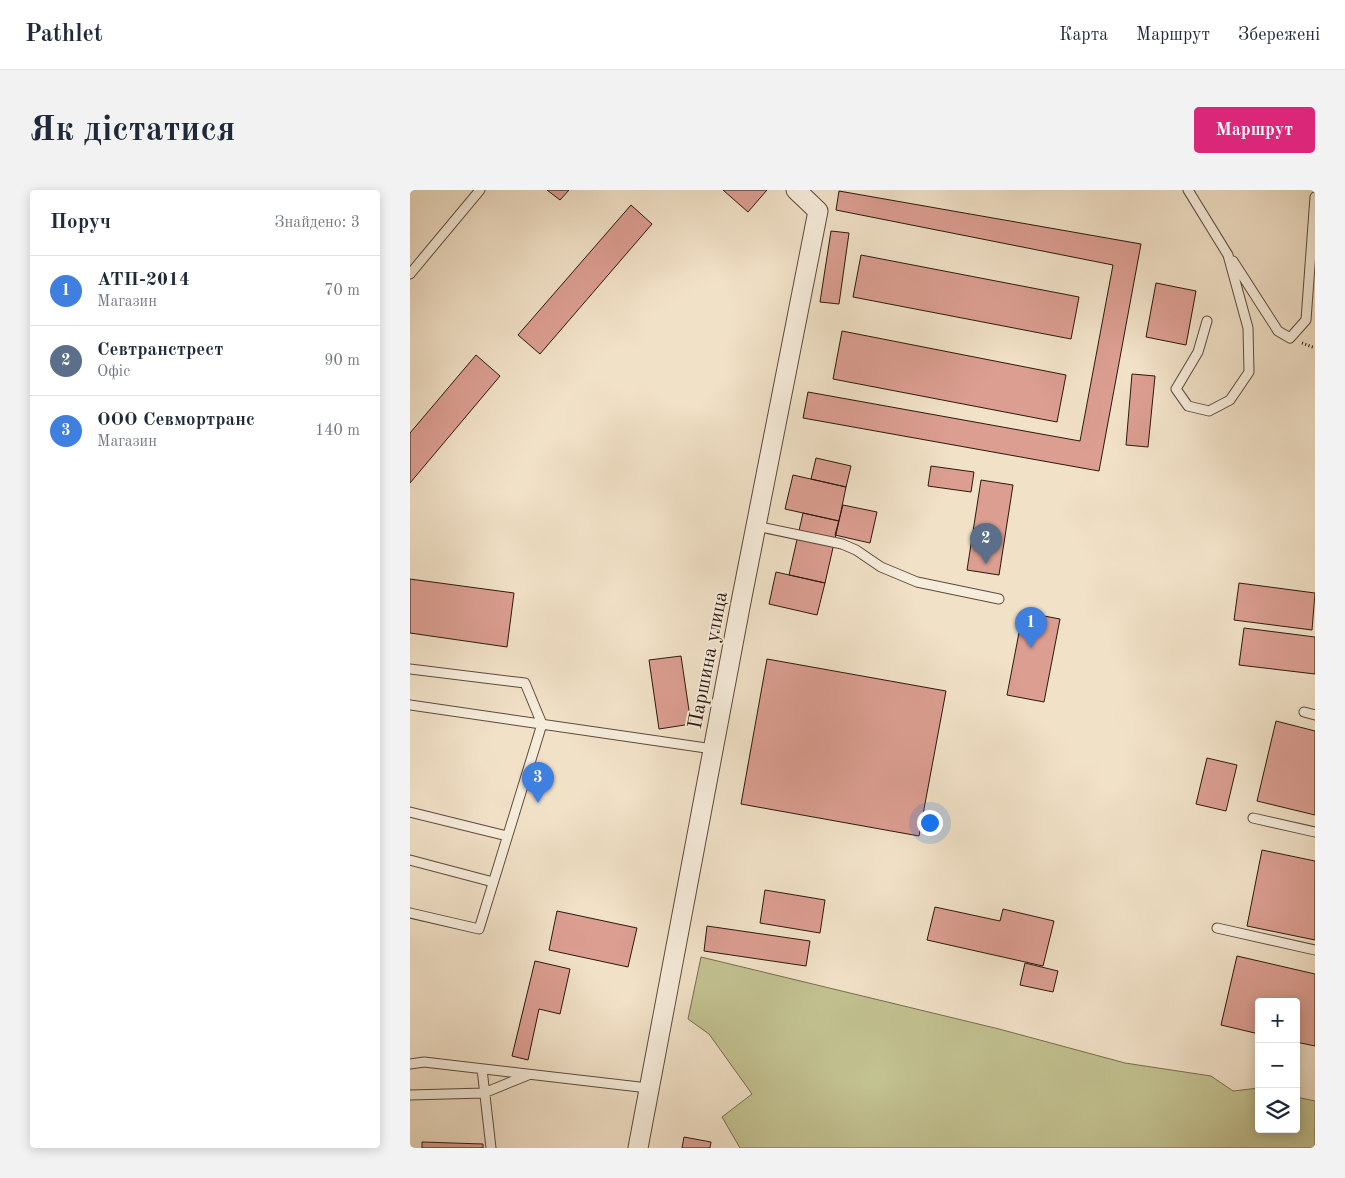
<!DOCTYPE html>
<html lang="uk">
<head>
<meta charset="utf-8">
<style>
	:root { --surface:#fff; --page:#f2f2f3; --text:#1f2937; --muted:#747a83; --line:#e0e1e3; --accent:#db2777 }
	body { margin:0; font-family:"Old Standard TT",serif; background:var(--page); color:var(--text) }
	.controls { position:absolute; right:15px; bottom:15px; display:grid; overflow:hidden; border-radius:5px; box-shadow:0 2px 12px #0003 }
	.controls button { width:45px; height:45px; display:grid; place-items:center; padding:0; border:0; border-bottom:1px solid var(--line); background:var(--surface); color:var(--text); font:25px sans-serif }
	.you { position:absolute; left:519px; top:632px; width:18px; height:18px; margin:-12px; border:4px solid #fff; border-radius:50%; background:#1a73e8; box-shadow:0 0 0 8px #1a73e833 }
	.badge { display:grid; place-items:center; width:32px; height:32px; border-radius:50%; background:var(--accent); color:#fff; font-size:16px; font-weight:700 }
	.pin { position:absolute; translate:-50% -41px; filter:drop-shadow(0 1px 2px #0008) }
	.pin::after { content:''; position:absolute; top:26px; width:18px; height:15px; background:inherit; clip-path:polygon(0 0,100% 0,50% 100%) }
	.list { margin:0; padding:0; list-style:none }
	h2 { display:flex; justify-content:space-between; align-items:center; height:65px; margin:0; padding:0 20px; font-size:21px }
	h2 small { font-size:16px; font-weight:400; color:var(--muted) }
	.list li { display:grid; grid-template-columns:32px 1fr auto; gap:15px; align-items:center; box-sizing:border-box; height:70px; padding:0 20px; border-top:1px solid var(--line) }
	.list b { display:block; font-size:19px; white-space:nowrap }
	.list p { margin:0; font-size:16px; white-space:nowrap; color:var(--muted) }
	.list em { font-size:16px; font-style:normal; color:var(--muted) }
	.icon { flex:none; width:28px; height:28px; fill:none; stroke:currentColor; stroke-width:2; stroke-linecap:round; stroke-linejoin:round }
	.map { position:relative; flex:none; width:905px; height:958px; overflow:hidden; border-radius:5px }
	header { display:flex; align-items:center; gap:30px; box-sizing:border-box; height:70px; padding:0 25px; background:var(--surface); border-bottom:1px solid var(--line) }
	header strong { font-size:24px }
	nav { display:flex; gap:28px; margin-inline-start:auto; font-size:18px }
	.intro { display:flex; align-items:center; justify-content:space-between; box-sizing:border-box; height:120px; padding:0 30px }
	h1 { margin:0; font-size:35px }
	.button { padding:12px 22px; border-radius:5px; background:var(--accent); color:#fff; font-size:18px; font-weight:700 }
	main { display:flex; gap:30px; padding:0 30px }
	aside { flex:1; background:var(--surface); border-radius:5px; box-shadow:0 2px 12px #0003 }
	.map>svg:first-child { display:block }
	.green { fill:#c2c190; stroke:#776c4f }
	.building { fill:#db9e91; stroke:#2c170e }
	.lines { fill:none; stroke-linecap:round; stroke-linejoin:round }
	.lane-casing { stroke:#5d4a3c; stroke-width:11 }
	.street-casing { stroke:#5d4a3c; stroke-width:21 }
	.path { stroke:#2c170e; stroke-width:3; stroke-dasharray:1 2.5; stroke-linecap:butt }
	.lane { stroke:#f6ecdb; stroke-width:9 }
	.street { stroke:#f6ecdb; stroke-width:19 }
	.labels { text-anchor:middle; stroke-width:4; stroke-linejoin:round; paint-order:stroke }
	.street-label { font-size:20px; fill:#2c170e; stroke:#f6ecdb }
</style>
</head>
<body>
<header>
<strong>Pathlet</strong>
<nav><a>Карта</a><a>Маршрут</a><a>Збережені</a></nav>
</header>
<div class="intro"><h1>Як дістатися</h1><a class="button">Маршрут</a></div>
<main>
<aside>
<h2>Поруч<small>Знайдено: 3</small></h2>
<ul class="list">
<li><span class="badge" style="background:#3f7fe0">1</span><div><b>АТП-2014</b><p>Магазин</p></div><em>70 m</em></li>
<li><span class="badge" style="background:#5c6f8a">2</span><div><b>Севтранстрест</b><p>Офіс</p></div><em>90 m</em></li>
<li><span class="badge" style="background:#3f7fe0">3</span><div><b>ООО Севмортранс</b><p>Магазин</p></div><em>140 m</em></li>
</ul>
</aside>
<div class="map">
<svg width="905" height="958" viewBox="0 0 905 958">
	<rect width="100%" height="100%" fill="#f1e1c7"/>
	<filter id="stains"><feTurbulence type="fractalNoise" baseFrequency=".004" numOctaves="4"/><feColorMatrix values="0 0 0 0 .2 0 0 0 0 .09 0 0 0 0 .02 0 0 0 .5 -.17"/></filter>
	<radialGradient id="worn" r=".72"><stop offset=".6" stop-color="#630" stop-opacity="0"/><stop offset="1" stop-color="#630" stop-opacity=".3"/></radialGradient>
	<!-- green -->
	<path class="green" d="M291,767L589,839L715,873L801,886L823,901L849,898V939H886V907L905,911V958H330L312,927L342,904L299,844L278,829Z"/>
	<!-- building -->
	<path class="building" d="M137,0H159L150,10Z
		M313,0H357L338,22Z
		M429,1L731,54L689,281L393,228L398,202L670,251L703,75L426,20Z
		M221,15L242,34L130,164L108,145Z
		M421,41L439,43L429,114L410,112Z
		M451,65L669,107L661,149L443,107Z
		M746,93L786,101L776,155L736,147Z
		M432,141L656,185L647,232L423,189Z
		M66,165L90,186L0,293V243Z
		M722,184L745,186L738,257L716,255Z
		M406,268L441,276L436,297L401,289Z
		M521,276L564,282L561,302L518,296Z
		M383,285L436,297L429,331L375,319Z
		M571,290L603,295L589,385L557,380Z
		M433,315L467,322L460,353L425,345Z
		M393,323L429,331L415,393L379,385Z
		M366,382L415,393L407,425L359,414Z
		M0,389L104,403L97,457L0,443Z
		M829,393L905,403L902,440L824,430Z
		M613,422L650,429L634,512L597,505Z
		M834,438L905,447V484L829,475Z
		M271,466L281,534L249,539L239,470Z
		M357,469L536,501L509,646L331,614Z
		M866,531L905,541V625L847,611Z
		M797,568L827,575L816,621L786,614Z
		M852,660L905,671V750L837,736Z
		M355,700L415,710L410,743L350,733Z
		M525,717L590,731L593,719L644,731L633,776L517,750Z
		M147,721L227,738L218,777L139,760Z
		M297,736L400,751L396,776L294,761Z
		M827,766L905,784V856L886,852V812H849V844L811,835Z
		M125,771L160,779L150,824L129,819L118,870L102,866Z
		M615,773L648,781L643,802L610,795Z
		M274,947L301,952L300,958H272Z
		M12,952L73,954V958H12Z"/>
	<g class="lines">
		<defs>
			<path id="lane" d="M778,0L818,65L838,138L839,182L820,210L799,221L778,216L766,199L788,162L797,131
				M823,71L868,141L880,148L896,130L905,7
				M0,84L70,0
				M346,336L432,354L446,360L471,377L507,392L589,409
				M0,479L115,493L132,534L69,739L0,723
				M0,515L303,559
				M894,522L905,525
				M0,622L97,646
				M843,628L905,642
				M0,670L83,692
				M807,738L905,760
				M0,874L14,872L238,898
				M72,879L81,958
				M0,905L74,903L118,885"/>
			<path id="street" d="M228,958L330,417L408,21L386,0"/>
		</defs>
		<!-- lane casing -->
		<use href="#lane" class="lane-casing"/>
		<!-- street casing -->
		<use href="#street" class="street-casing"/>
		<!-- path -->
		<path class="path" d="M892,153L905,158"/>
		<!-- lane -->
		<use href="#lane" class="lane"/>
		<!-- street -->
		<use href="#street" class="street"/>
	</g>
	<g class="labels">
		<!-- street labels -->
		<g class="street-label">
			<text transform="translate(297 470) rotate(-79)" y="7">Паршина улица</text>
		</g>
	</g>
	<rect width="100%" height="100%" filter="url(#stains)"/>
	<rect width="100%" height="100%" fill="url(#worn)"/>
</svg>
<div class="controls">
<button>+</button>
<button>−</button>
<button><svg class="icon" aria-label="layers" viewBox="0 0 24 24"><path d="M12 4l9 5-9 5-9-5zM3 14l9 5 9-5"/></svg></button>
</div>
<div class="you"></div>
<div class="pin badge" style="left:621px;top:458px;background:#3f7fe0">1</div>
<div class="pin badge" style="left:576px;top:374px;background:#5c6f8a">2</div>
<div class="pin badge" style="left:128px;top:613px;background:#3f7fe0">3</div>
</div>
</main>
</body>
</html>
